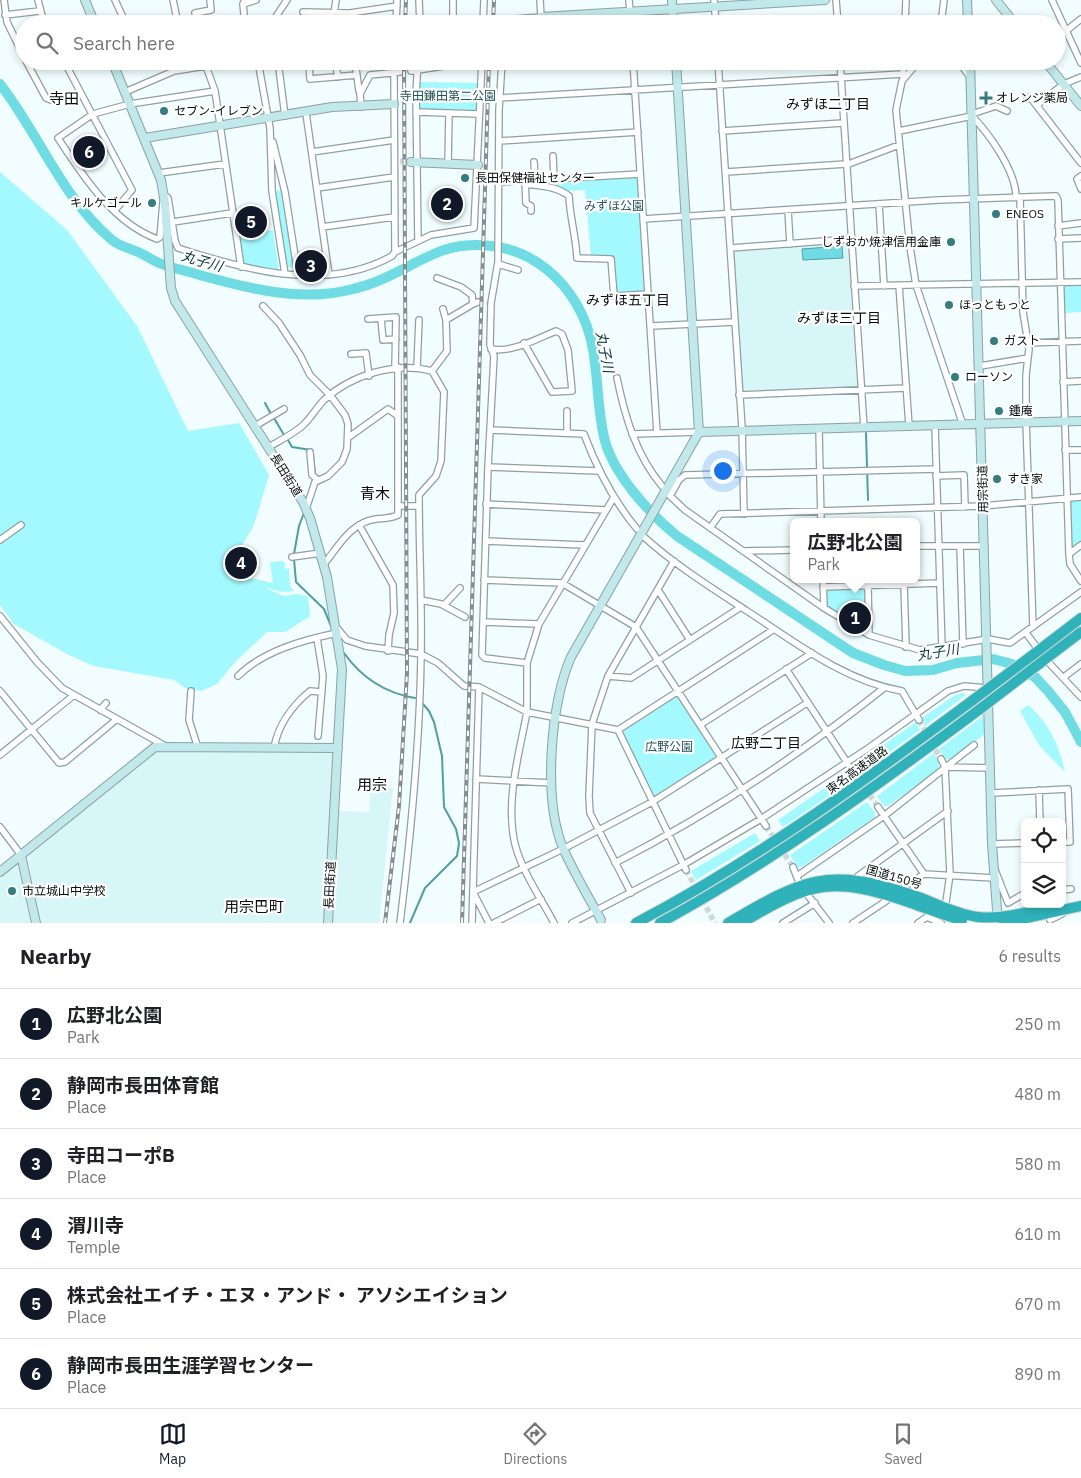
<!DOCTYPE html>
<html lang="en">
<head>
<meta charset="utf-8">
<style>
	:root { --surface:#fff; --page:#f6f6f6; --text:#202124; --muted:#757577; --line:#e0e0e0; --accent:#111827 }
	body { margin:0; font-family:"IBM Plex Sans","Noto Sans JP",sans-serif; background:var(--page); color:var(--text) }
	.controls { position:absolute; right:15px; bottom:15px; display:grid; overflow:hidden; border-radius:8px; box-shadow:0 2px 8px #0003 }
	.controls button { width:45px; height:45px; display:grid; place-items:center; padding:0; border:0; border-bottom:1px solid var(--line); background:var(--surface); color:var(--text); font:25px sans-serif }
	.you { position:absolute; left:722px; top:470px; width:18px; height:18px; margin:-12px; border:4px solid #fff; border-radius:50%; background:#1a73e8; box-shadow:0 0 0 8px #1a73e833 }
	.badge { display:grid; place-items:center; width:32px; height:32px; border-radius:50%; background:var(--accent); color:#fff; font-size:16px; font-weight:700 }
	.pin { position:absolute; translate:-50% -50%; border:2px solid #fff; box-shadow:0 1px 5px #0006 }
	.popup { position:absolute; left:790px; top:518px; width:130px; height:65px; box-sizing:border-box; display:grid; place-content:center; border-radius:8px; background:var(--surface); filter:drop-shadow(0 1px 4px #0005); font-size:16px; white-space:nowrap; color:var(--muted) }
	.popup b { font-size:19px; color:var(--text) }
	.popup::after { content:''; position:absolute; left:50%; top:100%; margin-left:-10px; border:10px solid transparent; border-top-color:var(--surface) }
	.list { margin:0; padding:0; list-style:none }
	h2 { display:flex; justify-content:space-between; align-items:center; height:65px; margin:0; padding:0 20px; font-size:21px }
	h2 small { font-size:16px; font-weight:400; color:var(--muted) }
	.list li { display:grid; grid-template-columns:32px 1fr auto; gap:15px; align-items:center; box-sizing:border-box; height:70px; padding:0 20px; border-top:1px solid var(--line) }
	.list b { display:block; font-size:19px; white-space:nowrap }
	.list p { margin:0; font-size:16px; white-space:nowrap; color:var(--muted) }
	.list em { font-size:16px; font-style:normal; color:var(--muted) }
	.icon { flex:none; width:28px; height:28px; fill:none; stroke:currentColor; stroke-width:2; stroke-linecap:round; stroke-linejoin:round }
	.map { position:relative; flex:none; width:1081px; height:923px; overflow:hidden }
	.search { position:absolute; background:var(--surface); box-shadow:0 2px 8px #0003; left:15px; right:15px; top:15px; height:55px; display:flex; align-items:center; gap:12px; box-sizing:border-box; padding:0 18px; border-radius:28px; color:var(--muted); font-size:19px }
	.sheet { height:485px; background:var(--surface) }
	nav { display:flex; justify-content:space-around; align-items:center; box-sizing:border-box; height:70px; border-top:1px solid var(--line); background:var(--surface); font-size:14px; color:var(--muted) }
	nav a { display:grid; justify-items:center; gap:2px }
	nav .on { color:var(--accent) }
	.map>svg:first-child { display:block }
	.built { fill:#d7f6f8 }
	.green { fill:#a3f9fe }
	.water { fill:#6fdce3; stroke:#509ea3 }
	.lines { fill:none; stroke-linecap:round; stroke-linejoin:round }
	.stream { stroke:#509ea3; stroke-width:2 }
	.river { stroke:#6fdce3; stroke-width:10 }
	.street-tunnel { stroke:#ced9da; stroke-width:5.5; stroke-dasharray:5.5 3; stroke-linecap:butt }
	.street-casing { stroke:#8ea1a2; stroke-width:8 }
	.secondary-casing { stroke:#8ea1a2; stroke-width:10 }
	.highway-casing { stroke:#d7d8d8; stroke-width:12 }
	.street { stroke:#fff; stroke-width:5.5 }
	.secondary { stroke:#c1e8ea; stroke-width:8 }
	.highway { stroke:#30b2ba; stroke-width:10 }
	.rail-casing { stroke:#858e8f; stroke-width:4 }
	.rail { stroke:#fff; stroke-width:2; stroke-dasharray:5.5; stroke-linecap:butt }
	.highway-bridge-casing { stroke:#d7d8d8; stroke-width:12; stroke-linecap:butt }
	.highway-bridge { stroke:#30b2ba; stroke-width:10 }
	.poi-dot { fill:#337c80; stroke:#fff; stroke-width:2 }
	.labels { text-anchor:middle; stroke-width:4.5; stroke-linejoin:round; paint-order:stroke }
	.park-label { font-size:12px; fill:#255558; stroke:#fff }
	.poi-label { font-size:12px; fill:#060d0d; stroke:#fff; text-anchor:start }
	.street-label { font-size:12px; fill:#060d0d; stroke:#fff }
	.neighbourhood-label { font-size:14px; fill:#060d0d; stroke:#fff }
	.water-label { font-size:14px; font-style:italic; fill:#053b3e; stroke:#fff }
	.quarter-label { font-size:15px; fill:#060d0d; stroke:#fff }
</style>
</head>
<body>
<div class="map">
<svg width="1081" height="923" viewBox="0 0 1081 923">
	<rect width="100%" height="100%" fill="#f1fdfe"/>
	<!-- built -->
	<path class="built" d="M848,242L857,389L743,394L740,391L732,249Z
		M336,750L326,923H40L28,857L148,755L158,752Z
		M370,788H393L379,923H332L339,811L369,812Z
		M18,862L30,923H0V876Z"/>
	<!-- green -->
	<path class="green" d="M420,82L477,83V110L419,109Z
		M0,172L67,230L137,326L188,431L239,423L269,475L254,525L227,571L237,576V574L248,571L250,578L273,583L270,562L284,561L285,569L289,568L290,586L294,591L283,592L266,588L283,596L298,594L308,597L310,616L285,632H267L234,663L217,684L201,691L185,688L174,680L94,666L67,654L14,624L0,605Z
		M636,175L639,177L646,291L616,293L613,257L591,255L585,190L567,191L541,182Z
		M277,190L282,191L294,264L290,268L286,265L274,194Z
		M273,230L279,271L242,265L238,236Z
		M1064,284H1081V312L1065,313Z
		M1072,500H1081V542L1073,547L1071,545L1070,504Z
		M864,588L867,628L865,630L826,607L825,591L827,589Z
		M964,693L966,695L925,726L922,718L955,695Z
		M675,696L679,697L716,757V759L654,797L623,732L624,729Z
		M1028,705C1049,723 1059,745 1065,772L1039,745L1020,711Z
		M983,716L985,734L950,760L945,759L939,749Z
		M916,722L920,730L858,775L853,767Z
		M934,753L939,764L938,770L888,806H884L877,796Z
		M846,773L852,780L783,827L778,820Z
		M867,802L875,813V817L802,867H798L790,855Z
		M755,833L760,841L696,880L691,871Z"/>
	<!-- water -->
	<path class="water" d="M842,246L843,258L803,260L802,249Z"/>
	<g class="lines">
		<!-- stream -->
		<path class="stream" d="M265,403L271,414
			M274,418L284,435
			M866,433L868,500
			M288,440L292,447L311,450
			M313,455L315,474
			M294,554L299,526L304,513
			M294,559L296,582L324,609L331,626
			M344,653C361,677 385,693 415,698
			M410,923L425,888L457,856L459,843L456,829L444,807L442,756L434,722L429,711L423,704"/>
		<!-- river -->
		<path class="river" d="M0,84C39,134 62,198 112,240C119,246 129,248 138,252C145,255 152,260 159,263C171,268 184,270 196,274C246,288 302,303 353,289C384,282 408,265 436,253C468,239 510,244 538,263C563,279 582,307 590,336C599,368 596,407 605,441C615,476 649,513 677,536L853,653L884,665L905,671L933,670L957,663L993,659L1012,664L1035,677L1048,691L1065,712L1081,742"/>
		<!-- street-tunnel -->
		<path class="street-tunnel" d="M400,72L411,71
			M400,161L411,162
			M478,302L487,303
			M919,720L941,759
			M850,767L878,807
			M766,826L793,867
			M686,870L715,923"/>
		<defs>
			<path id="street" d="M4,0L7,22L24,57
				M38,0L44,24
				M115,0L126,24
				M173,0L178,24
				M245,0L243,4L245,24
				M419,0L420,24
				M629,0L631,24
				M714,0L716,24
				M836,0L838,24
				M1052,0L1081,63
				M243,4L256,0
				M303,12L350,13L397,6
				M350,13L351,24
				M334,14L336,0
				M5,15L39,11
				M148,24L150,23
				M198,24L195,13L211,10L210,0
				M271,24L287,0
				M312,24L317,13
				M396,24L397,0
				M453,24V0
				M483,24L484,0
				M510,24L515,19L541,17L540,0
				M905,24L906,0
				M941,24L944,0
				M1057,38L1081,19
				M26,61L46,98L51,100
				M64,61L132,190L115,210
				M258,61L270,128L272,191L285,274
				M278,61L285,116
				M355,61L359,91
				M633,61L657,433
				M718,61L742,428L744,514
				M840,61L864,428
				M919,61L902,81L896,110L910,247L916,285L963,425
				M958,61L971,78
				M206,66L215,91
				M411,71L477,61
				M338,77L336,66H309L310,79L357,75
				M903,77V61
				M125,92L174,71L206,66V61
				M499,98L903,74
				M1027,99L1030,97L1081,163
				M1037,105L1064,84L1081,77
				M361,107L360,94L370,75L400,72
				M416,112L479,114
				M306,113L329,275
				M972,114L996,106L1007,111
				M722,131L843,123
				M899,131L972,116C990,135 1015,170 1016,196
				M499,141L638,132
				M273,142L285,192L298,275
				M312,152L394,140
				M553,156L554,179
				M534,162L535,180
				M448,164L449,113
				M846,165L899,145
				M726,172L846,164
				M159,173L225,164
				M1081,176L1077,179L1081,189
				M525,180L526,203L531,206V211
				M499,182L640,174
				M525,184C541,186 556,186 569,196C570,218 576,237 577,258L611,259L614,296L648,294
				M317,188L394,177
				M164,195L168,198L175,241L178,248C245,270 326,293 392,256L395,252L394,75L396,61
				M1020,197L1023,312L1029,349L1026,375V420L1033,627
				M163,202L160,237L157,239C112,222 83,176 58,138L93,114L130,104L215,91L241,267
				M879,204L884,286
				M788,210L790,244
				M643,219L939,200L1056,196L1058,200L1069,554L1070,564L1081,581
				M173,222L232,213
				M1058,226L1081,223
				M322,227L394,217
				M1058,239L1081,238
				M418,241L416,93L418,61
				M731,248L851,239
				M395,252L431,235L474,228L482,61
				M498,264L518,270
				M437,278L461,287L472,295L473,304L478,302
				M899,285L909,426
				M854,286L1081,282
				M263,306L279,323L300,355L310,375L330,395L345,415L348,424L347,449L342,462L328,476L315,482L306,509
				M368,319L396,317L395,368
				M381,319L383,340L396,339
				M446,320L473,304
				M651,326L735,322
				M1028,343L1081,341
				M491,349C512,353 536,339 556,331L562,334L568,350L572,391L552,392L524,343
				M351,354L366,353L369,376
				M980,366L1028,358
				M417,367L419,320
				M432,371L447,351L446,320L443,309
				M617,378C625,417 636,455 662,486
				M1063,382L1081,381
				M739,395L906,388
				M567,411V432
				M255,426L284,409
				M935,426L942,648
				M819,429L821,522
				M490,430L584,434C597,469 613,500 637,529
				M632,434L699,432
				M349,437L388,409L398,416
				M269,447C279,441 291,435 301,427C310,420 316,408 324,400C351,375 396,361 432,371L444,392L441,461L436,476L419,495C419,548 422,601 421,654C420,744 411,834 400,923
				M1065,450H1081
				M310,452L312,475L318,480
				M488,467L599,471
				M936,476L964,475L965,507
				M669,495L685,510L824,608L869,635L920,650L988,639L1010,643L1081,592
				M670,496L679,480L685,475L936,469
				M486,504L606,510
				M398,506H419
				M359,525L393,585L394,613L389,635L388,651
				M710,528L720,514L983,506L1081,497
				M644,537C675,565 712,588 747,611C795,642 844,681 902,691L919,720
				M0,540L21,525
				M486,541L585,545
				M916,546H985
				M960,546L963,644
				M743,551L794,550
				M1069,554L1081,545
				M292,557L321,553
				M324,564C338,547 351,522 376,519C384,518 389,519 398,515V367
				M823,579L824,608
				M484,580L562,583L636,627L766,826
				M904,584L906,647
				M868,585L869,635
				M823,587L940,583
				M658,590L690,640
				M421,600L441,604L465,617
				M444,605L460,588
				M0,616L37,662L62,688L167,747
				M483,622L539,624
				M337,628L347,640L365,646L421,654L438,663L464,686L479,687L527,712V663L485,658L482,655L488,467L494,356L490,345L491,303L498,262L499,110L502,61
				M1026,633L1035,645
				M317,638L323,676L318,736
				M527,663L539,624L614,497
				M1050,664L1081,697
				M786,669L850,767
				M238,676C263,651 303,640 337,633
				M608,676L631,678L741,607
				M1064,677L1081,664
				M0,691L59,763L65,762L117,719
				M191,691L189,720L198,748
				M100,710L106,703
				M700,725L812,653
				M618,730L686,870
				M274,748C278,725 293,705 310,691L322,692
				M0,755L74,695
				M941,759L945,767
				M476,779L552,783
				M1039,790L1040,822
				M992,793L1068,789L1070,842H1062
				M878,807L924,874L994,878
				M0,827L21,855
				M992,844L1025,843
				M615,863C710,814 801,754 884,688
				M793,867L800,885L829,923
				M995,870L1008,903L1025,893
				M797,876L884,816L974,745
				M856,879L858,876L948,811
				M904,887L924,874
				M1062,890L1071,889
				M631,893L590,813L589,796L592,724L608,676L674,561
				M946,902L950,874L945,767L991,768
				M1050,920L1062,914
				M472,923L479,687
				M489,923L473,892L563,849L652,802L807,703
				M494,923L541,899
				M554,923C541,898 522,872 515,844C505,802 519,754 527,712L618,730L773,630
				M572,923L683,865L761,819L870,747L948,691L964,686L987,688
				M783,923L815,903
				M853,923L886,901
				M918,923L927,917L941,923"/>
			<path id="secondary" d="M85,0L95,24
				M672,0L673,24
				M967,0L968,24
				M996,0L1015,24
				M541,17L825,0
				M112,61L161,180L165,204L171,288L175,301L303,502L310,518L327,577L342,669L328,923
				M970,61L992,844L998,923
				M1045,61L1081,106
				M145,138L332,107L394,104
				M411,162L478,165
				M699,432L1081,421
				M21,855L36,923
				M0,872L155,747L338,748
				M601,920C588,896 574,873 563,848C543,800 550,704 571,657L699,432L676,61"/>
			<path id="highway" d="M1030,657L1081,618
				M1039,664L1081,632
				M636,923C756,860 864,781 973,700
				M660,923C773,861 877,786 980,709
				M728,923C803,879 827,866 913,895C934,902 955,914 978,917C1005,920 1034,910 1060,904
				M742,923C811,881 834,876 911,903C928,909 945,916 962,920
				M1004,923L1081,906"/>
		</defs>
		<!-- street casing -->
		<use href="#street" class="street-casing"/>
		<!-- secondary casing -->
		<use href="#secondary" class="secondary-casing"/>
		<!-- highway casing -->
		<use href="#highway" class="highway-casing"/>
		<!-- street -->
		<use href="#street" class="street"/>
		<!-- secondary -->
		<use href="#secondary" class="secondary"/>
		<!-- highway -->
		<use href="#highway" class="highway"/>
		<defs>
			<path id="rail" d="M405,24L406,0
				M493,24L494,0
				M385,923L399,806L407,673L404,61
				M462,923L489,61"/>
		</defs>
		<!-- rail casing -->
		<use href="#rail" class="rail-casing"/>
		<!-- rail -->
		<use href="#rail" class="rail"/>
		<defs>
			<path id="highway-bridge" d="M973,700L1030,657
				M980,709L1039,664"/>
		</defs>
		<!-- highway-bridge casing -->
		<use href="#highway-bridge" class="highway-bridge-casing"/>
		<!-- highway-bridge -->
		<use href="#highway-bridge" class="highway-bridge"/>
	</g>
	<!-- markers -->
	<g class="poi-dot">
		<path d="M983.5 90.5h5v5h5v5h-5v5h-5v-5h-5v-5h5z"/>
		<circle cx="164" cy="111" r="5"/>
		<circle cx="465" cy="178" r="5"/>
		<circle cx="152" cy="203" r="5"/>
		<circle cx="996" cy="214" r="5"/>
		<circle cx="951" cy="242" r="5"/>
		<circle cx="949" cy="305" r="5"/>
		<circle cx="994" cy="341" r="5"/>
		<circle cx="955" cy="377" r="5"/>
		<circle cx="999" cy="411" r="5"/>
		<circle cx="997" cy="479" r="5"/>
		<circle cx="12" cy="891" r="5"/>
	</g>
	<g class="labels">
		<!-- park labels -->
		<g class="park-label">
			<text x="448" y="100">寺田鎌田第二公園</text>
			<text x="614" y="210">みずほ公園</text>
			<text x="669" y="751">広野公園</text>
		</g>
		<!-- poi labels -->
		<g class="poi-label">
			<text x="996" y="102">オレンジ薬局</text>
			<text x="174" y="115">セブン-イレブン</text>
			<text x="475" y="182">長田保健福祉センター</text>
			<text x="142" y="207" text-anchor="end">キルケゴール</text>
			<text x="1006" y="218">ENEOS</text>
			<text x="941" y="246" text-anchor="end">しずおか焼津信用金庫</text>
			<text x="959" y="309">ほっともっと</text>
			<text x="1004" y="345">ガスト</text>
			<text x="965" y="381">ローソン</text>
			<text x="1009" y="415">鍾庵</text>
			<text x="1007" y="483">すき家</text>
			<text x="22" y="895">市立城山中学校</text>
		</g>
		<!-- street labels -->
		<g class="street-label">
			<text transform="translate(286 475) rotate(58)" y="4">長田街道</text>
			<text transform="translate(983 489) rotate(-91)" y="4">用宗街道</text>
			<text transform="translate(857 770) rotate(-36)" y="4">東名高速道路</text>
			<text transform="translate(894 877) rotate(16)" y="4">国道150号</text>
			<text transform="translate(330 885) rotate(-87)" y="4">長田街道</text>
		</g>
		<!-- neighbourhood labels -->
		<g class="neighbourhood-label">
			<text x="828" y="109">みずほ二丁目</text>
			<text x="628" y="305">みずほ五丁目</text>
			<text x="839" y="323">みずほ三丁目</text>
			<text x="766" y="748">広野二丁目</text>
		</g>
		<!-- water labels -->
		<g class="water-label">
			<text transform="translate(202 261) rotate(16)" y="5">丸子川</text>
			<text transform="translate(605 352) rotate(79)" y="5">丸子川</text>
			<text transform="translate(938 652) rotate(-9)" y="5">丸子川</text>
		</g>
		<!-- quarter labels -->
		<g class="quarter-label">
			<text x="64" y="104">寺田</text>
			<text x="375" y="499">青木</text>
			<text x="372" y="790">用宗</text>
			<text x="254" y="912">用宗巴町</text>
		</g>
	</g>
</svg>
<div class="controls">
<button><svg class="icon" aria-label="locate" viewBox="0 0 24 24"><circle cx="12" cy="12" r="6"/><path d="M12 2v4M12 18v4M2 12h4M18 12h4"/></svg></button>
<button><svg class="icon" aria-label="layers" viewBox="0 0 24 24"><path d="M12 4l9 5-9 5-9-5zM3 14l9 5 9-5"/></svg></button>
</div>
<div class="you"></div>
<div class="pin badge" style="left:855px;top:618px">1</div>
<div class="popup"><b>広野北公園</b>Park</div>
<div class="pin badge" style="left:447px;top:204px">2</div>
<div class="pin badge" style="left:311px;top:266px">3</div>
<div class="pin badge" style="left:241px;top:563px">4</div>
<div class="pin badge" style="left:251px;top:222px">5</div>
<div class="pin badge" style="left:89px;top:152px">6</div>
<div class="search"><svg class="icon" aria-label="search" viewBox="0 0 24 24"><circle cx="10" cy="10" r="6"/><path d="M15 15l6 6"/></svg>Search here</div>
</div>
<section class="sheet">
<h2>Nearby<small>6 results</small></h2>
<ul class="list">
<li><span class="badge">1</span><div><b>広野北公園</b><p>Park</p></div><em>250 m</em></li>
<li><span class="badge">2</span><div><b>静岡市長田体育館</b><p>Place</p></div><em>480 m</em></li>
<li><span class="badge">3</span><div><b>寺田コーポB</b><p>Place</p></div><em>580 m</em></li>
<li><span class="badge">4</span><div><b>渭川寺</b><p>Temple</p></div><em>610 m</em></li>
<li><span class="badge">5</span><div><b>株式会社エイチ・エヌ・アンド・ アソシエイション</b><p>Place</p></div><em>670 m</em></li>
<li><span class="badge">6</span><div><b>静岡市長田生涯学習センター</b><p>Place</p></div><em>890 m</em></li>
</ul>
</section>
<nav>
<a class="on"><svg class="icon" aria-label="map" viewBox="0 0 24 24"><path d="M3 6l6-2 6 2 6-2v14l-6 2-6-2-6 2zM9 4v14M15 6v14"/></svg>Map</a>
<a><svg class="icon" aria-label="directions" viewBox="0 0 24 24"><path d="M12 3l9 9-9 9-9-9zM9 14v-3h6M13 9l2 2-2 2"/></svg>Directions</a>
<a><svg class="icon" aria-label="saved" viewBox="0 0 24 24"><path d="M7 4h10v16l-5-4-5 4z"/></svg>Saved</a>
</nav>
</body>
</html>
